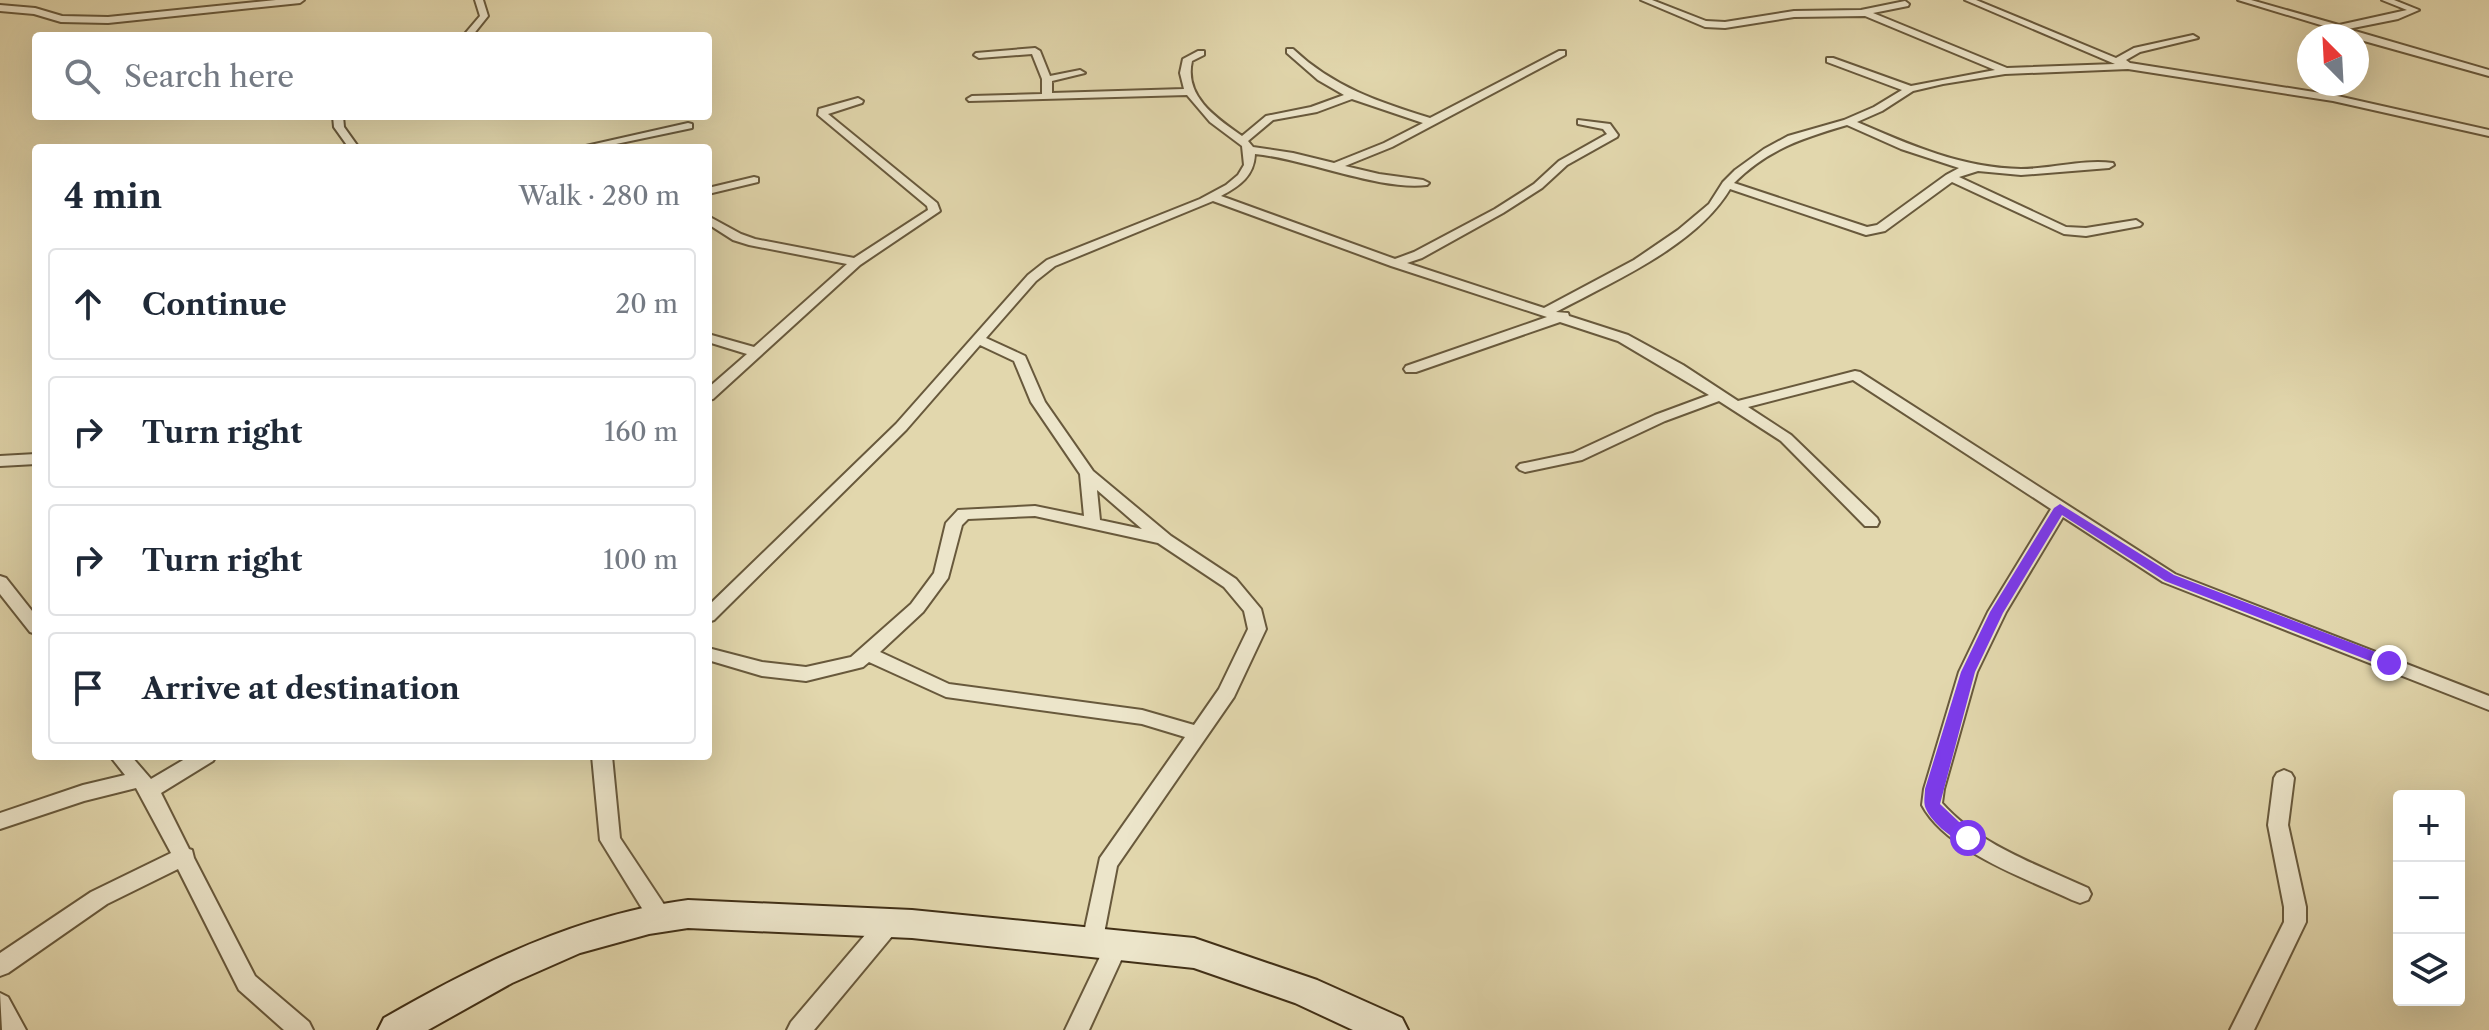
<!DOCTYPE html>
<html lang="en">
<head>
<meta charset="utf-8">
<style>
	:root { --surface:#fff; --page:#f6f6f7; --text:#1f2937; --muted:#747a83; --line:#e0e1e3 }
	body { margin:0; font-family:"Libre Caslon Text",serif; background:var(--page); color:var(--text) }
	.controls { position:absolute; right:24px; bottom:24px; display:grid; overflow:hidden; border-radius:8px; box-shadow:0 8px 32px #0002 }
	.controls button { width:72px; height:72px; display:grid; place-items:center; padding:0; border:0; border-bottom:2px solid var(--line); background:var(--surface); color:var(--text); font:40px sans-serif }
	.compass { position:absolute; left:2297px; top:24px; width:72px; height:72px; border-radius:50%; background:var(--surface); box-shadow:0 8px 32px #0002; rotate:336deg }
	.stop { position:absolute; width:24px; height:24px; margin:-18px; border:6px solid #7c3aed; border-radius:50%; background:#fff }
	.stop.end { background:#7c3aed; border-color:#fff; box-shadow:0 2px 8px #0008 }
	.list { margin:0; padding:0; list-style:none }
	h2 { display:flex; justify-content:space-between; align-items:center; height:104px; margin:0; padding:0 32px; font-size:34px }
	h2 small { font-size:26px; font-weight:400; color:var(--muted) }
	.list li { display:grid; grid-template-columns:52px 1fr auto; gap:24px; align-items:center; box-sizing:border-box; height:112px; margin:0 16px 16px; padding:0 16px; border:2px solid var(--line); border-radius:8px }
	.list b { display:block; font-size:30px; white-space:nowrap }
	.list em { font-size:26px; font-style:normal; color:var(--muted) }
	.icon { flex:none; width:44px; height:44px; fill:none; stroke:currentColor; stroke-width:2; stroke-linecap:round; stroke-linejoin:round }
	.map { position:relative; flex:none; width:2489px; height:1030px; overflow:hidden }
	.search { position:absolute; background:var(--surface); box-shadow:0 8px 32px #0002; left:32px; top:32px; width:680px; height:88px; display:flex; align-items:center; gap:20px; box-sizing:border-box; padding:0 28px; border-radius:8px; color:var(--muted); font-size:30px }
	.panel { position:absolute; background:var(--surface); box-shadow:0 8px 32px #0002; left:32px; top:144px; width:680px; height:616px; border-radius:8px }
	.map>svg:first-child { display:block }
	.lines { fill:none; stroke-linecap:round; stroke-linejoin:round }
	.street-casing { stroke:#68593c; stroke-width:4 }
	.secondary-casing { stroke:#402f16; stroke-width:4 }
	.street { fill:#ece5ca; fill-rule:evenodd }
	.secondary { fill:#ece5ca; fill-rule:evenodd }
	.route { fill:#7c3aed }
</style>
</head>
<body>
<div class="map">
<svg width="2489" height="1030" viewBox="0 0 2489 1030">
	<rect width="100%" height="100%" fill="#e2d7ad"/>
	<filter id="stains"><feTurbulence type="fractalNoise" baseFrequency=".0025" numOctaves="4"/><feColorMatrix values="0 0 0 0 .2 0 0 0 0 .09 0 0 0 0 .02 0 0 0 .5 -.17"/></filter>
	<radialGradient id="worn" r=".72"><stop offset=".6" stop-color="#630" stop-opacity="0"/><stop offset="1" stop-color="#630" stop-opacity=".3"/></radialGradient>
	<g class="lines">
		<defs>
			<path id="street" d="M276,0H304L300,3L108,23L61,22L34,14L0,11V5L35,8L62,16L108,17Z
				M475,0H483L488,16L472,36H463L480,16Z
				M1641,0H1652L1706,21L1725,22L1794,11L1861,10L1905,1L1909,4L1908,6L1873,13L2007,68L2115,64L1965,0H1976L2116,58L2134,48L2193,35L2198,38L2140,52L2126,60L2130,63L2333,95L2489,130V136L2333,101L2128,69L2005,74L1943,84L1913,91L1882,111L1857,122C1910,145 1962,168 2021,169C2051,169 2083,159 2113,163L2114,165L2109,168L2021,175L1978,171L1959,177L2066,227L2086,228L2136,220L2142,224L2140,226L2086,236L2064,234L1952,182L1885,231L1866,235L1730,189C1696,246 1614,281 1556,312L1568,313L1569,316L1628,335L1683,365L1738,401L1855,371L1860,372L2175,574L2489,696V710L2163,582L2063,517L2006,612L1977,672L1944,789L1942,803C1979,845 2038,865 2088,888L2091,894L2088,900L2080,903L2072,900C2027,879 1946,851 1922,805L1924,789L1959,672L1988,612L2051,509L1853,380L1748,407L1791,435L1877,518L1879,522L1877,526H1865L1781,441L1719,401L1665,421L1582,460L1525,472L1520,470L1517,467L1520,464L1573,453L1655,415L1709,395L1618,341L1560,322L1416,372H1406L1404,369L1406,366L1547,317L1391,266L1213,201L1055,266L1036,281L986,338L1025,356L1045,402L1093,471L1171,536L1236,579L1261,609L1266,629L1234,697L1117,866L1101,949L1093,952L1085,949L1082,942L1100,858L1185,737L1142,724L946,697L869,662L863,667L806,681L762,676L708,660V648L762,662L806,667L851,657L911,604L934,573L946,523L958,510L1035,506L1084,516L1080,474L1031,402L1014,361L980,345L906,430L714,620L708,622V606L896,424L1028,275L1047,260L1200,199L1226,185L1238,175L1244,165L1242,146L1210,122L1187,95L969,101L967,99L972,96L1042,94V79L1032,54L979,58L974,55L976,53L1035,48L1040,51L1050,76L1080,70L1085,73L1052,81V93L1184,89L1180,73L1183,59L1198,51H1204V55L1192,61C1184,96 1215,117 1242,136L1266,116L1311,107L1344,95L1318,80L1287,53V49H1293C1333,87 1379,102 1430,118L1559,51H1565V55L1392,147L1345,166L1379,174L1423,180L1429,183L1427,185C1380,191 1306,159 1255,154C1254,176 1240,186 1221,196L1395,259L1414,252L1495,209L1534,184L1559,161L1607,134L1603,129L1578,124V120L1610,124L1618,135L1617,137L1567,165L1542,188L1503,213L1422,258L1407,263L1544,308L1634,260L1678,230L1709,204L1723,182L1735,170L1764,149L1788,136L1844,120L1874,107L1902,90L1827,62V58H1833L1911,86L1995,70L1865,16L1794,17L1725,28L1705,27ZM1352,99L1423,123L1384,143L1334,163L1293,153L1253,147L1248,141L1273,120L1317,112ZM1847,125L1901,149L1959,168L1946,175L1877,225L1867,227L1734,183C1768,149 1803,138 1847,125ZM1097,490L1142,529L1100,520ZM1035,516L1158,543L1224,587L1244,611L1248,629L1219,689L1194,725L1142,710L949,684L880,652L923,612L948,578L962,525L968,519Z
				M2238,0H2251L2339,25L2407,10L2382,0H2394L2419,10L2398,19L2348,29L2489,70V76L2357,39V36Z
				M858,98L863,101L862,103L828,114L937,203L940,211L860,265L713,399L708,400V388L747,354L708,342V334L754,347L847,264L749,245L733,240L708,224V216L741,234L755,239L854,258L928,210L927,206L818,115L819,109Z
				M333,116H343L344,127L359,148H349L334,127Z
				M688,123L692,124V128L597,148H577Z
				M754,177L758,178V182L708,194V188Z
				M36,454V464L0,466V456Z
				M0,576L6,578L36,616V634L30,632L0,594Z
				M110,756H131L151,779L190,756H216L213,761L161,793L189,849L192,850L194,858L255,976L309,1022L313,1030H284L239,990L178,869L107,904L8,973L0,976V953L91,892L171,853L136,788L84,801L0,829V813L83,785L125,775Z
				M592,756H612L620,838L667,909L670,916L667,923L659,925L651,923L600,840Z
				M2284,770L2291,773L2294,778L2288,825L2306,907V922L2254,1030H2230L2284,922V907L2268,825L2274,778L2277,773Z
				M890,913L898,915L901,922L898,929L814,1030H787L791,1022L882,915Z
				M1117,935L1125,938L1128,945L1089,1030H1065L1109,938Z
				M0,993L8,997L26,1030H2Z"/>
			<path id="secondary" d="M688,900L912,910L1194,938L1317,980L1402,1018L1408,1030H1353L1295,1003L1194,968L912,938L688,928L649,934L580,953L512,983L428,1030H378L384,1018C480,963 577,915 688,900Z"/>
		</defs>
		<!-- street casing -->
		<use href="#street" class="street-casing"/>
		<!-- secondary casing -->
		<use href="#secondary" class="secondary-casing"/>
		<!-- street -->
		<use href="#street" class="street"/>
		<!-- secondary -->
		<use href="#secondary" class="secondary"/>
	</g>
	<!-- route -->
	<path class="route" d="M2060,504L2174,575L2394,659L2396,663L2394,666H2383L2165,581L2062,515L2003,613L1975,672L1940,804L1976,838L1974,843C1959,847 1932,823 1926,809C1923,803 1925,796 1925,789L1961,672L1990,612L2054,508Z"/>
	<rect width="100%" height="100%" filter="url(#stains)"/>
	<rect width="100%" height="100%" fill="url(#worn)"/>
</svg>
<div class="controls">
<button>+</button>
<button>−</button>
<button><svg class="icon" aria-label="layers" viewBox="0 0 24 24"><path d="M12 4l9 5-9 5-9-5zM3 14l9 5 9-5"/></svg></button>
</div>
<svg class="compass" viewBox="-18 -18 36 36"><path d="M0-13l5 13h-10z" fill="#e53935"/><path d="M0 13l5-13h-10z" fill="#747a83"/></svg>
<div class="stop" style="left:1968px;top:838px"></div>
<div class="stop end" style="left:2389px;top:663px"></div>
<div class="search"><svg class="icon" aria-label="search" viewBox="0 0 24 24"><circle cx="10" cy="10" r="6"/><path d="M15 15l6 6"/></svg>Search here</div>
<section class="panel">
<h2>4 min<small>Walk · 280 m</small></h2>
<ul class="list">
<li><svg class="icon" aria-label="ahead" viewBox="0 0 24 24"><path d="M12 20V5M6 11l6-6 6 6"/></svg><div><b>Continue</b></div><em>20 m</em></li>
<li><svg class="icon" aria-label="right" viewBox="0 0 24 24"><path d="M7 20v-9h11M14 6l5 5-5 5"/></svg><div><b>Turn right</b></div><em>160 m</em></li>
<li><svg class="icon" aria-label="right" viewBox="0 0 24 24"><path d="M7 20v-9h11M14 6l5 5-5 5"/></svg><div><b>Turn right</b></div><em>100 m</em></li>
<li><svg class="icon" aria-label="arrive" viewBox="0 0 24 24"><path d="M6 21V4h12l-3 4 3 4H6"/></svg><div><b>Arrive at destination</b></div></li>
</ul>
</section>
</div>
</body>
</html>
